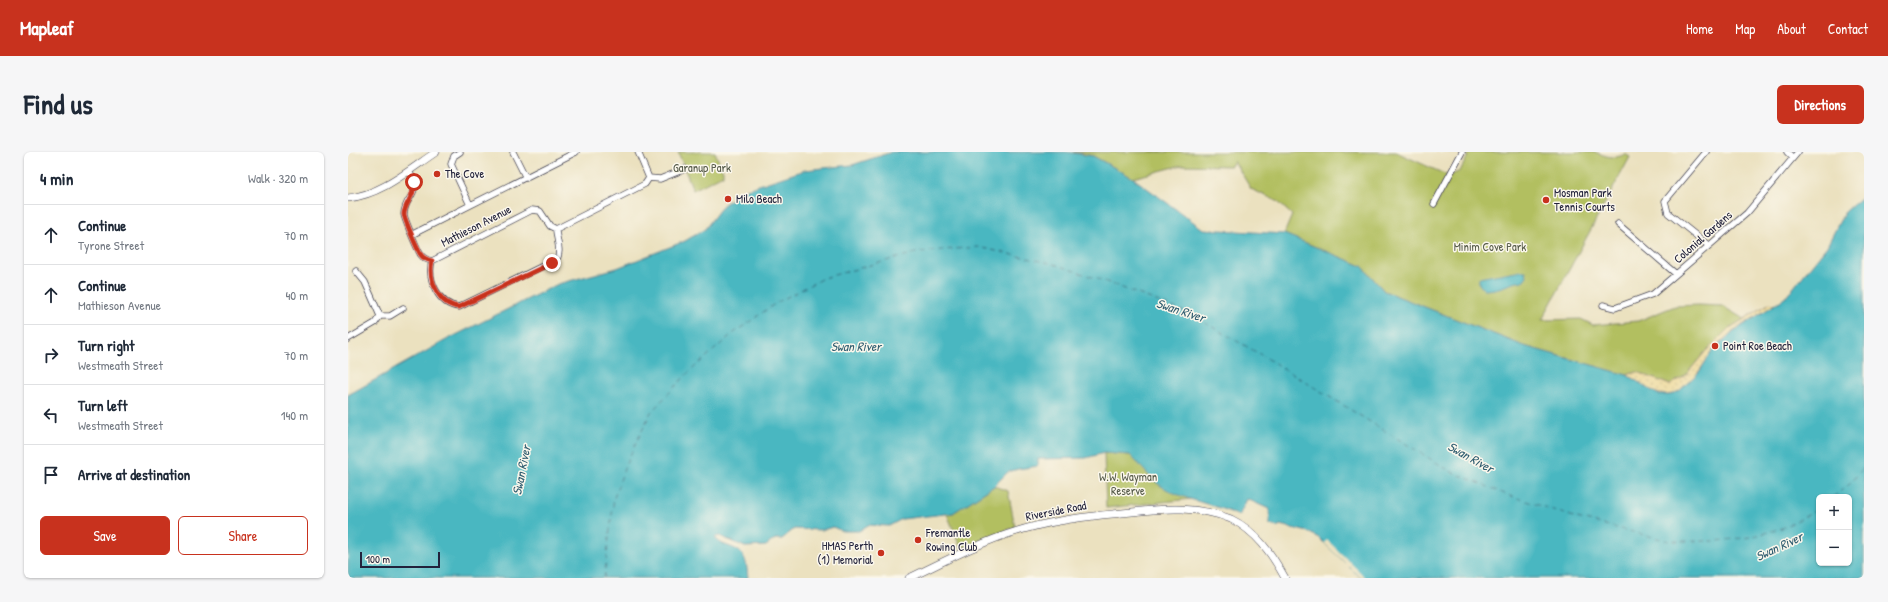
<!DOCTYPE html>
<html lang="en">
<head>
<meta charset="utf-8">
<style>
	:root { --surface:#fff; --page:#f6f6f7; --text:#1f2937; --muted:#747a83; --line:#e0e1e3; --accent:#c8321e }
	body { margin:0; font-family:"Patrick Hand",sans-serif; background:var(--page); color:var(--text) }
	.controls { position:absolute; right:12px; bottom:12px; display:grid; overflow:hidden; border-radius:6px; box-shadow:0 1px 3px #0004 }
	.controls button { width:36px; height:36px; display:grid; place-items:center; padding:0; border:0; border-bottom:1px solid var(--line); background:var(--surface); color:var(--text); font:20px sans-serif }
	.scale { position:absolute; left:12px; bottom:10px; width:80px; box-sizing:border-box; padding-left:4px; border:2px solid #22223b; border-top:0; font-size:11px; line-height:14px; white-space:nowrap; color:#22223b; -webkit-text-stroke:3px #fbf7ec; paint-order:stroke }
	.stop { position:absolute; width:12px; height:12px; margin:-9px; border:3px solid #c8321e; border-radius:50%; background:#fff }
	.stop.end { background:#c8321e; border-color:#fff; box-shadow:0 1px 4px #0008 }
	.list { margin:0; padding:0; list-style:none }
	h2 { display:flex; justify-content:space-between; align-items:center; height:52px; margin:0; padding:0 16px; font-size:17px }
	h2 small { font-size:13px; font-weight:400; color:var(--muted) }
	.list li { display:grid; grid-template-columns:26px 1fr auto; gap:12px; align-items:center; box-sizing:border-box; height:60px; padding:0 16px; border-top:1px solid var(--line) }
	.list b { display:block; font-size:15px; white-space:nowrap }
	.list p { margin:0; font-size:13px; white-space:nowrap; color:var(--muted) }
	.list em { font-size:13px; font-style:normal; color:var(--muted) }
	.actions { display:flex; gap:8px; padding:12px 16px }
	.actions a { flex:1; padding:9px 0; border:1px solid var(--accent); border-radius:6px; text-align:center; font-size:14px; color:var(--accent) }
	.actions .main { background:var(--accent); color:#fff }
	.icon { flex:none; width:22px; height:22px; fill:none; stroke:currentColor; stroke-width:2; stroke-linecap:round; stroke-linejoin:round }
	.map { position:relative; flex:none; width:1516px; height:426px; overflow:hidden; border-radius:6px }
	header { display:flex; align-items:center; gap:24px; box-sizing:border-box; height:56px; padding:0 20px; background:var(--accent); color:#fff }
	header strong { font-size:19px }
	nav { display:flex; gap:22px; margin-inline-start:auto; font-size:14px }
	.intro { display:flex; align-items:center; justify-content:space-between; box-sizing:border-box; height:96px; padding:0 24px }
	h1 { margin:0; font-size:28px }
	.button { padding:10px 18px; border-radius:6px; background:var(--accent); color:#fff; font-size:14px; font-weight:700 }
	main { display:flex; gap:24px; padding:0 24px }
	aside { flex:1; background:var(--surface); border-radius:6px; box-shadow:0 1px 3px #0004 }
	.map>svg:first-child { display:block }
	.green { fill:#b2bf61; stroke:#6a704e }
	.sand { fill:url(#sand-dots); stroke:#887e6c }
	.water { fill:#48b7c1; stroke:#356c7e; fill-rule:evenodd }
	.pier { fill:#ebe1bf }
	.lines { fill:none; stroke-linecap:round; stroke-linejoin:round }
	.ferry { stroke:#315e71; stroke-width:1; stroke-dasharray:5 4; stroke-linecap:butt }
	.minor-casing { stroke:#403f4f; stroke-width:7 }
	.tertiary-casing { stroke:#403f4f; stroke-width:8 }
	.minor { stroke:#fff; stroke-width:5.5 }
	.tertiary { stroke:#fff; stroke-width:7 }
	.route { stroke:#c8321e; stroke-width:5 }
	.poi-dot { fill:#c8321e; stroke:#fbf7ec; stroke-width:1.5 }
	.labels { text-anchor:middle; stroke-width:3; stroke-linejoin:round; paint-order:stroke }
	.park-label { font-size:12px; fill:#545948; stroke:#fbf7ec }
	.poi-label { font-size:12px; fill:#22223b; stroke:#fbf7ec; text-anchor:start }
	.street-label { font-size:12px; fill:#22223b; stroke:#fbf7ec }
	.water-label { font-size:13px; font-style:italic; fill:#315e71; stroke:#fbf7ec }
</style>
</head>
<body>
<header>
<strong>Mapleaf</strong>
<nav><a>Home</a><a>Map</a><a>About</a><a>Contact</a></nav>
</header>
<div class="intro"><h1>Find us</h1><a class="button">Directions</a></div>
<main>
<aside>
<h2>4 min<small>Walk · 320 m</small></h2>
<ul class="list">
<li><svg class="icon" aria-label="ahead" viewBox="0 0 24 24"><path d="M12 20V5M6 11l6-6 6 6"/></svg><div><b>Continue</b><p>Tyrone Street</p></div><em>70 m</em></li>
<li><svg class="icon" aria-label="ahead" viewBox="0 0 24 24"><path d="M12 20V5M6 11l6-6 6 6"/></svg><div><b>Continue</b><p>Mathieson Avenue</p></div><em>40 m</em></li>
<li><svg class="icon" aria-label="right" viewBox="0 0 24 24"><path d="M7 20v-9h11M14 6l5 5-5 5"/></svg><div><b>Turn right</b><p>Westmeath Street</p></div><em>70 m</em></li>
<li><svg class="icon" aria-label="left" viewBox="0 0 24 24"><path d="M17 20v-9H6M10 6l-5 5 5 5"/></svg><div><b>Turn left</b><p>Westmeath Street</p></div><em>140 m</em></li>
<li><svg class="icon" aria-label="arrive" viewBox="0 0 24 24"><path d="M6 21V4h12l-3 4 3 4H6"/></svg><div><b>Arrive at destination</b></div></li>
</ul>
<div class="actions"><a class="main">Save</a><a>Share</a></div>
</aside>
<div class="map">
<svg width="1516" height="426" viewBox="0 0 1516 426">
	<defs>
		<pattern id="sand-dots" width="8" height="8" patternUnits="userSpaceOnUse"><rect width="8" height="8" fill="#eeda9e"/><path d="M2 2h.1M6 6h.1" fill="none" stroke="#ccbb89" stroke-width="1.8" stroke-linecap="round"/></pattern>
	</defs>
	<rect width="100%" height="100%" fill="#fbf7ec"/>
	<filter id="ink" filterUnits="userSpaceOnUse"><feTurbulence type="fractalNoise" baseFrequency=".025" numOctaves="2"/><feDisplacementMap in="SourceGraphic" scale="8" xChannelSelector="R" yChannelSelector="G"/><feConvolveMatrix kernelMatrix="1 2 1 2 8 2 1 2 1" color-interpolation-filters="sRGB"/></filter>
	<filter id="wash" filterUnits="userSpaceOnUse"><feTurbulence type="fractalNoise" baseFrequency=".012" numOctaves="4" result="noise"/><feDisplacementMap in="SourceGraphic" scale="16" xChannelSelector="R" yChannelSelector="G"/><feGaussianBlur stdDeviation="0.9" result="paint"/><feColorMatrix in="noise" values="0 0 0 0 0 0 0 0 0 0 0 0 0 0 0 0 0 1.4 0 .05"/><feComposite in="paint" operator="in"/></filter>
	<g filter="url(#wash)">
		<rect width="100%" height="100%" fill="#ebe1bf"/>
		<!-- green -->
		<path class="green" d="M330,0H367L375,19V23L345,38Z
			M725,0H1048L1101,24L1112,19L1122,0H1247C1257,4 1267,8 1277,2L1282,5L1194,168L1233,167L1245,173L1290,169L1327,154L1350,153L1374,154L1396,167L1380,177L1357,200L1337,224L1322,233L1289,220L1279,223L1176,194L1036,139L1014,114L936,82L944,63L929,49L903,37L886,9L883,14L834,13L785,26L745,4Z
			M756,301L782,303L812,333L843,347L758,356Z
			M646,334L660,339L667,375L613,396L599,362L605,361Z"/>
		<!-- sand -->
		<path class="sand" d="M1422,151L1427,153C1406,166 1380,179 1365,199C1355,212 1339,243 1320,243C1306,244 1291,230 1279,223L1289,220L1322,233L1337,224L1357,200L1380,177Z"/>
		<!-- water -->
		<path class="water" d="M544,0H718L745,4L785,26L855,77L936,82L1014,114L1036,139L1176,194L1279,223L1311,243H1322L1331,239L1351,220L1365,198L1388,178L1438,145L1479,94L1496,61L1516,43V426H1013L971,386L960,380L932,373L929,375L922,373L921,357L899,347L891,364C866,351 836,349 813,334C802,326 792,313 782,303L756,301L738,306L690,307V314L670,317L660,320L646,334L605,361L554,367L541,374L520,373L511,379H494L485,375L474,378L446,377L434,387H427L418,394L397,395L372,384L367,385C372,395 386,393 393,401C399,407 399,418 400,426H0V243L100,187L210,132L269,116L337,89L357,77L375,53L399,37L457,18L504,13ZM1471,345H1501V411H1471Z
			M1168,119H1178L1179,124L1175,129C1160,131 1153,138 1136,138L1131,132V126Z"/>
		<!-- pier -->
		<path class="pier" d="M979,388L1018,426H1013L976,391Z"/>
		<g class="lines">
			<!-- ferry -->
			<path class="ferry" d="M1485,345L1503,331L1516,315
				M256,426L266,346L277,314L303,260L339,222L383,183L428,151L475,126L571,100L630,95L706,112L756,129L840,161L917,205L1102,319L1157,342L1229,366L1321,389H1369L1403,385L1434,376L1462,362L1471,356"/>
		</g>
	</g>
	<g filter="url(#ink)">
		<g class="lines">
			<defs>
				<path id="minor" d="M112,0L106,4L103,12L122,53
					M165,0L178,26
					M1358,0L1317,49L1320,61L1360,93
					M1439,0L1445,6
					M61,19C75,44 57,42 56,62C56,66 70,99 73,103C76,107 79,108 84,109L184,58L192,59L202,74L208,77L297,32L301,26L290,0
					M301,26L312,27L337,17
					M1086,52L1114,0
					M1270,72L1328,122
					M65,82L228,0
					M84,109C79,127 90,153 111,155L209,107C214,99 208,87 208,77
					M1255,153L1267,156L1305,142L1399,61L1450,0
					M32,164H42L55,156
					M0,187L27,171L32,164L17,130L8,119"/>
				<path id="tertiary" d="M0,46C33,43 61,18 88,0
					M561,426C593,411 626,393 660,382C701,368 742,364 784,360C818,356 851,354 883,367C908,379 924,402 937,426"/>
			</defs>
			<!-- minor casing -->
			<use href="#minor" class="minor-casing"/>
			<!-- tertiary casing -->
			<use href="#tertiary" class="tertiary-casing"/>
			<!-- minor -->
			<use href="#minor" class="minor"/>
			<!-- tertiary -->
			<use href="#tertiary" class="tertiary"/>
		</g>
	</g>
	<g class="lines" filter="url(#ink)">
		<!-- route -->
		<path class="route" d="M66,30C67,45 57,50 56,62C56,66 70,99 73,103C76,107 79,108 84,109C80,127 90,153 111,155L204,111"/>
	</g>
	<!-- markers -->
	<g class="poi-dot">
		<circle cx="89" cy="22" r="4"/>
		<circle cx="380" cy="47" r="4"/>
		<circle cx="1198" cy="48" r="4"/>
		<circle cx="1367" cy="194" r="4"/>
		<circle cx="570" cy="388" r="4"/>
		<circle cx="533" cy="401" r="4"/>
	</g>
	<g class="labels">
		<!-- park labels -->
		<g class="park-label">
			<text x="354" y="20">Garanup Park</text>
			<text x="1142" y="99">Minim Cove Park</text>
			<text x="780" y="329">W.W. Wayman<tspan x="780" dy="14">Reserve</tspan></text>
		</g>
		<!-- poi labels -->
		<g class="poi-label">
			<text x="97" y="26">The Cove</text>
			<text x="1206" y="45">Mosman Park<tspan x="1206" dy="14">Tennis Courts</tspan></text>
			<text x="388" y="51">Milo Beach</text>
			<text x="1375" y="198">Point Roe Beach</text>
			<text x="578" y="385">Fremantle<tspan x="578" dy="14">Rowing Club</tspan></text>
			<text x="525" y="398" text-anchor="end">HMAS Perth<tspan x="525" dy="14">(1) Memorial</tspan></text>
		</g>
		<!-- street labels -->
		<g class="street-label">
			<text transform="translate(128 74) rotate(-27)" y="4">Mathieson Avenue</text>
			<text transform="translate(1355 85) rotate(-41)" y="4">Colonial Gardens</text>
			<text transform="translate(708 359) rotate(-11)" y="4">Riverside Road</text>
		</g>
		<!-- water labels -->
		<g class="water-label">
			<text transform="translate(833 158) rotate(18)" y="5">Swan River</text>
			<text x="508" y="199">Swan River</text>
			<text transform="translate(1123 305) rotate(29)" y="5">Swan River</text>
			<text transform="translate(173 318) rotate(-79)" y="5">Swan River</text>
			<text transform="translate(1431 394) rotate(-25)" y="5">Swan River</text>
		</g>
	</g>
</svg>
<div class="controls">
<button>+</button>
<button>−</button>
</div>
<div class="scale">100 m</div>
<div class="stop" style="left:66px;top:30px"></div>
<div class="stop end" style="left:204px;top:111px"></div>
</div>
</main>
</body>
</html>
